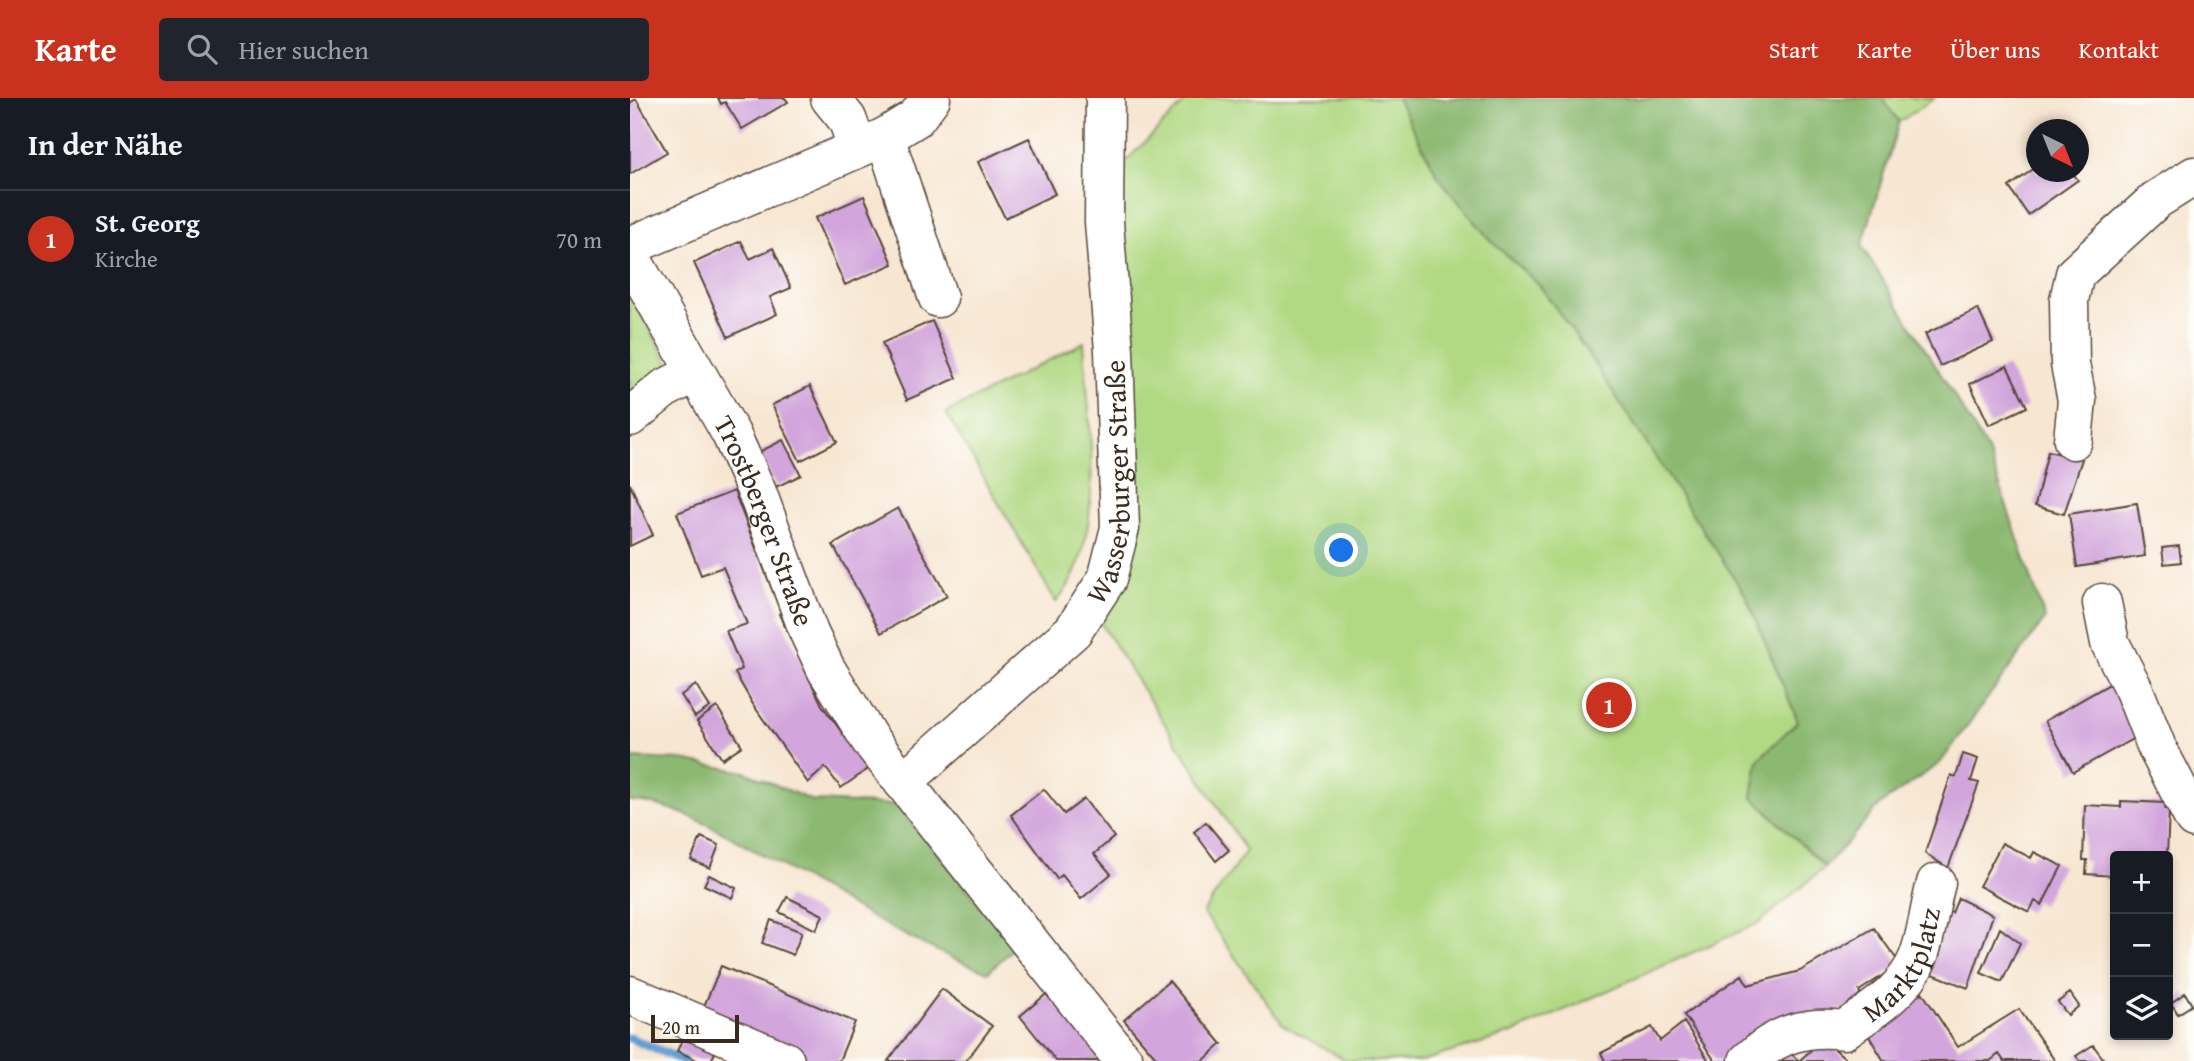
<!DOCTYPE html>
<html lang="de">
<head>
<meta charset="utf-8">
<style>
	:root { --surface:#171b24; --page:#20242c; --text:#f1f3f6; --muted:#9ea1a6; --line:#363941; --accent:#c8321e }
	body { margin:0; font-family:"Gentium Book Plus",serif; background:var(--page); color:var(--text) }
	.controls { position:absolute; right:21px; bottom:21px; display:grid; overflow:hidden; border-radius:7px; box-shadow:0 4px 10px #0003 }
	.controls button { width:63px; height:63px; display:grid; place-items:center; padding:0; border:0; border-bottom:2px solid var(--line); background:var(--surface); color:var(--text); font:35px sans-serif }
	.compass { position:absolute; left:1396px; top:21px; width:63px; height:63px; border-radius:50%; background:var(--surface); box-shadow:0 4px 10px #0003; rotate:137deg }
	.scale { position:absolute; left:21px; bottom:18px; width:88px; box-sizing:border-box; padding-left:7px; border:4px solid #3b2a1e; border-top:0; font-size:19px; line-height:24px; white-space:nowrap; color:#3b2a1e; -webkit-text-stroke:5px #fdfcf7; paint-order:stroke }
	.you { position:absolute; left:712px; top:453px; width:24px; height:24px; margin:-18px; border:5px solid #fff; border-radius:50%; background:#1a73e8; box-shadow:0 0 0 10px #1a73e833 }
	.badge { display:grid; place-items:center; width:46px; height:46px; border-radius:50%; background:var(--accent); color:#fff; font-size:23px; font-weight:700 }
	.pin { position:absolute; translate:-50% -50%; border:4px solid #fff; box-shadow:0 2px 7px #0006 }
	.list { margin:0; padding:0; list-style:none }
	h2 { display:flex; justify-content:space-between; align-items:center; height:91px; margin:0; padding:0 28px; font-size:30px }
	h2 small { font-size:23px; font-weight:400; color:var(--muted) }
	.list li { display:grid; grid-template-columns:46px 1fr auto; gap:21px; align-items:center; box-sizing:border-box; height:98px; padding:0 28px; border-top:2px solid var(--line) }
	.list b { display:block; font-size:26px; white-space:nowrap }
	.list p { margin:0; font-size:23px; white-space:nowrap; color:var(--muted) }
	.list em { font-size:23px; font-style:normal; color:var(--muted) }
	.icon { flex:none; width:38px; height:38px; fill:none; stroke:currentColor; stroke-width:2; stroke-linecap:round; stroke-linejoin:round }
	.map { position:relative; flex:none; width:1564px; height:963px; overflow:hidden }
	header { display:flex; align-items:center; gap:42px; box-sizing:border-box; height:98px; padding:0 35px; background:var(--accent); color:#fff }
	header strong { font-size:33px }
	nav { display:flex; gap:38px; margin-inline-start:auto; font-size:24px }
	.search { width:490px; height:63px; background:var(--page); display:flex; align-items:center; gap:18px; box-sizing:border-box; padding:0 24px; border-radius:7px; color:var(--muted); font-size:26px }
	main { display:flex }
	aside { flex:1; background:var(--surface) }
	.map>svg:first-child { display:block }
	.green { fill:#b1d984; stroke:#768251; stroke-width:2 }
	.forest { fill:#8cb972; stroke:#647248; stroke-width:2 }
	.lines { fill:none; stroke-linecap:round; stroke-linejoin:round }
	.stream { stroke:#659fd4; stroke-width:9 }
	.building { fill:#d2a5dc }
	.minor-casing { stroke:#574639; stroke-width:41 }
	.major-casing { stroke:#574639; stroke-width:41 }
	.minor { stroke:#fff; stroke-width:38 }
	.major { stroke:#fff; stroke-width:38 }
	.labels { text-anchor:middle; stroke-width:5; stroke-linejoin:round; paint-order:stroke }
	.street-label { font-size:28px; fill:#3b2a1e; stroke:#fdfcf7 }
</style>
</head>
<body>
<header>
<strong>Karte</strong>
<div class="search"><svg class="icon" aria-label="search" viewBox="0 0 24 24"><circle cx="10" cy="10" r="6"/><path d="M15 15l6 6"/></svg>Hier suchen</div>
<nav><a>Start</a><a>Karte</a><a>Über uns</a><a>Kontakt</a></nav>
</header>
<main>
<aside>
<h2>In der Nähe<small></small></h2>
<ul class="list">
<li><span class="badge">1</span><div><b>St. Georg</b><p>Kirche</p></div><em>70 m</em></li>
</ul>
</aside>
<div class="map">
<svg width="1564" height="963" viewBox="0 0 1564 963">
	<rect width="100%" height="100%" fill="#fdfcf7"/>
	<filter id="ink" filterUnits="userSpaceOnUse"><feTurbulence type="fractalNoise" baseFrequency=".0143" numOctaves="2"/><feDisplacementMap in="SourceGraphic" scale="14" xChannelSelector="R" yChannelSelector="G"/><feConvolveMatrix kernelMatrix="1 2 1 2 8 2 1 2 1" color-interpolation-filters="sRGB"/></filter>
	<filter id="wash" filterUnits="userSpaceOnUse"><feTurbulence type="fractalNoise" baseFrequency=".00686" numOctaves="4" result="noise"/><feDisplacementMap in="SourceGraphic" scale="28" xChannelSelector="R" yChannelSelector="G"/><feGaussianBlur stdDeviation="1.57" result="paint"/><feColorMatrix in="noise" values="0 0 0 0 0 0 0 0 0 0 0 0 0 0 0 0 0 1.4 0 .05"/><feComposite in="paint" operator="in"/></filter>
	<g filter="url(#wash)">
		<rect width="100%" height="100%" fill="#f7e6d1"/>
		<!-- green -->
		<path class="green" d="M559,0H767L809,80L861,143L909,187L953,248L1116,498L1168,623L1128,662L1122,699L1195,769L1129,825L883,935L792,963H718L653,927L573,814L616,753L471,526L495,482L484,75Z
			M1252,0H1305L1269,24Z
			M0,196L43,273L0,306Z
			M454,244C457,318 480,446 426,504L316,315Z"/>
		<!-- forest -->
		<path class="forest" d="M767,0H1252L1269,24L1232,148L1358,353L1415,521L1310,665L1251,706L1195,769L1122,699L1128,662L1168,623L1116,498L953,248L909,187L861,143L809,80Z
			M0,660L52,662L115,674L183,703L267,707L385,849L358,874C280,846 208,799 136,759C94,736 48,705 0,703Z"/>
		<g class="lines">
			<!-- stream -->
			<path class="stream" d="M0,940L54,963"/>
		</g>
		<g id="blocks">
			<!-- building -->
			<path class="building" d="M88,0H155L158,4L112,31L95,4L91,6Z
				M6,1L37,54L0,76V5Z
				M399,40L425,96L375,120L348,64Z
				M1406,69V74H1442L1448,82L1398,117L1379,89Z
				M234,98L263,166L215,187L185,120Z
				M111,143L120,161L143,150L161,190L140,199L147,216L98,239L64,165Z
				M1348,211L1363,244L1310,268L1295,236Z
				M302,223L327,280L277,302L252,245Z
				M1377,268L1397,309L1359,327L1340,286Z
				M180,288L207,344L170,363L142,307Z
				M153,342L171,377L146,389L129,354Z
				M1418,353L1452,361L1434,416L1405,408Z
				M0,386L23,437L0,448Z
				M104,393L151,515L149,516L179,580L192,607L238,671L211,690L195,669L178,685L124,608L105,575L112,571L96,533L117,526L93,469L71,477L47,415Z
				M1507,405L1515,458L1447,469L1439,416Z
				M268,410L317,498L251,535L203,447Z
				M1549,448L1551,464L1534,466L1532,450Z
				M1485,583L1513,635L1443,674L1415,623Z
				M991,586L1004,611L972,629L960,626L953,612L958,603Z
				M66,587L80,609L65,619L51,597Z
				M87,609L112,648L92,661L67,623Z
				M1333,656L1348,661L1341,683L1349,685L1318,770L1295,755L1321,677L1326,679Z
				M414,691L434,716L454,701L484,739L464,756L481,776L451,801L432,777L427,781L381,717Z
				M1491,703L1536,705L1535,711H1539L1537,758H1485V778L1456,776L1457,762H1453L1455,707L1491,709Z
				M576,724L599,752L586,763L564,734Z
				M71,739L89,747L80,770L61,762Z
				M1372,745L1401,760L1404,754L1432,768L1412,807L1405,803L1399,814L1349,788Z
				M79,777L106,790L102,800L74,787Z
				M157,799L193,817L186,832L149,814Z
				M1328,800L1363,817L1338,890L1295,873L1317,813L1322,815Z
				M141,822L172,834L163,857L132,845Z
				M1244,830L1270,866L1229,893L1235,905L1141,932L1097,963H1085L1054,917L1112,877L1118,887L1170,873Z
				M1370,830L1390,845L1372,884L1351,875Z
				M91,868L225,924L209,963H171L69,920Z
				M539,883L592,946L573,963H529L494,922Z
				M312,891L362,928L336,963H258Z
				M420,893L477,963H426L390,918Z
				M1292,894L1328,949L1389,911L1425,963H1374L1369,956L1360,963H1254L1237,935Z
				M1440,895L1449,908L1438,917L1428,904Z
				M1555,895L1562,907L1548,916L1541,905Z
				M1054,924L1079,963H975L971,955L1022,929L1030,943Z
				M56,933L88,948L81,963H69L47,953Z
				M1193,941L1215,960L1213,963H1144L1156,951L1169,963Z
				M1463,947L1475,963H1450L1446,958Z"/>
		</g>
	</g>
	<g filter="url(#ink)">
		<use href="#blocks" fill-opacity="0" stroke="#574639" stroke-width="2"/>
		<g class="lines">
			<defs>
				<g id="minor">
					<path d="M200,0L217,21L228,50"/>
					<path d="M255,39L308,200"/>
					<path d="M0,148L255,39L286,20L301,0"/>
					<path d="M0,319L34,291L65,275"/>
					<path d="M1443,342L1447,302L1440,266L1439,202L1445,176L1526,102L1564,78"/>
					<path d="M1472,505L1480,545L1504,592L1527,650L1564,721"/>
					<path d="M0,897L155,963"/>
					<path id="s1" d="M1118,963C1147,936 1175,927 1214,932C1242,912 1275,893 1288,860C1296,840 1300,807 1306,785"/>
				</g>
				<g id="major">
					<path id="s2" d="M0,158L101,336L127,394L179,535L196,571L240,642L494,963"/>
					<path id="s3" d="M273,684L443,533L477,481L490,430L484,253L474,124L475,0"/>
				</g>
			</defs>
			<!-- minor casing -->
			<use href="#minor" class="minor-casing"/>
			<!-- major casing -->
			<use href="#major" class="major-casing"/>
			<!-- minor -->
			<use href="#minor" class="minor"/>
			<!-- major -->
			<use href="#major" class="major"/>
		</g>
	</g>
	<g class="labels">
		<!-- street labels -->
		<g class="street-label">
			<text dy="10" stroke="none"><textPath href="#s3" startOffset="387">Wasserburger Straße</textPath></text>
			<text dy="10" stroke="none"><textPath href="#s2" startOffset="298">Trostberger Straße</textPath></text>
			<text dy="10" stroke="none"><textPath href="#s1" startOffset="196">Marktplatz</textPath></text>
		</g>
	</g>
</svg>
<div class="controls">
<button>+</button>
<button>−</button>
<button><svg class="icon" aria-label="layers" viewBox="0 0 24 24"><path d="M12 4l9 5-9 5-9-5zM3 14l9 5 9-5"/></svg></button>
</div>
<svg class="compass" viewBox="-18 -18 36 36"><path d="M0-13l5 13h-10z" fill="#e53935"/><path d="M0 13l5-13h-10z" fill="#9ea1a6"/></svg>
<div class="scale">20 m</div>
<div class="you"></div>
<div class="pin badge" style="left:979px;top:607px">1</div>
</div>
</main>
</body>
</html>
